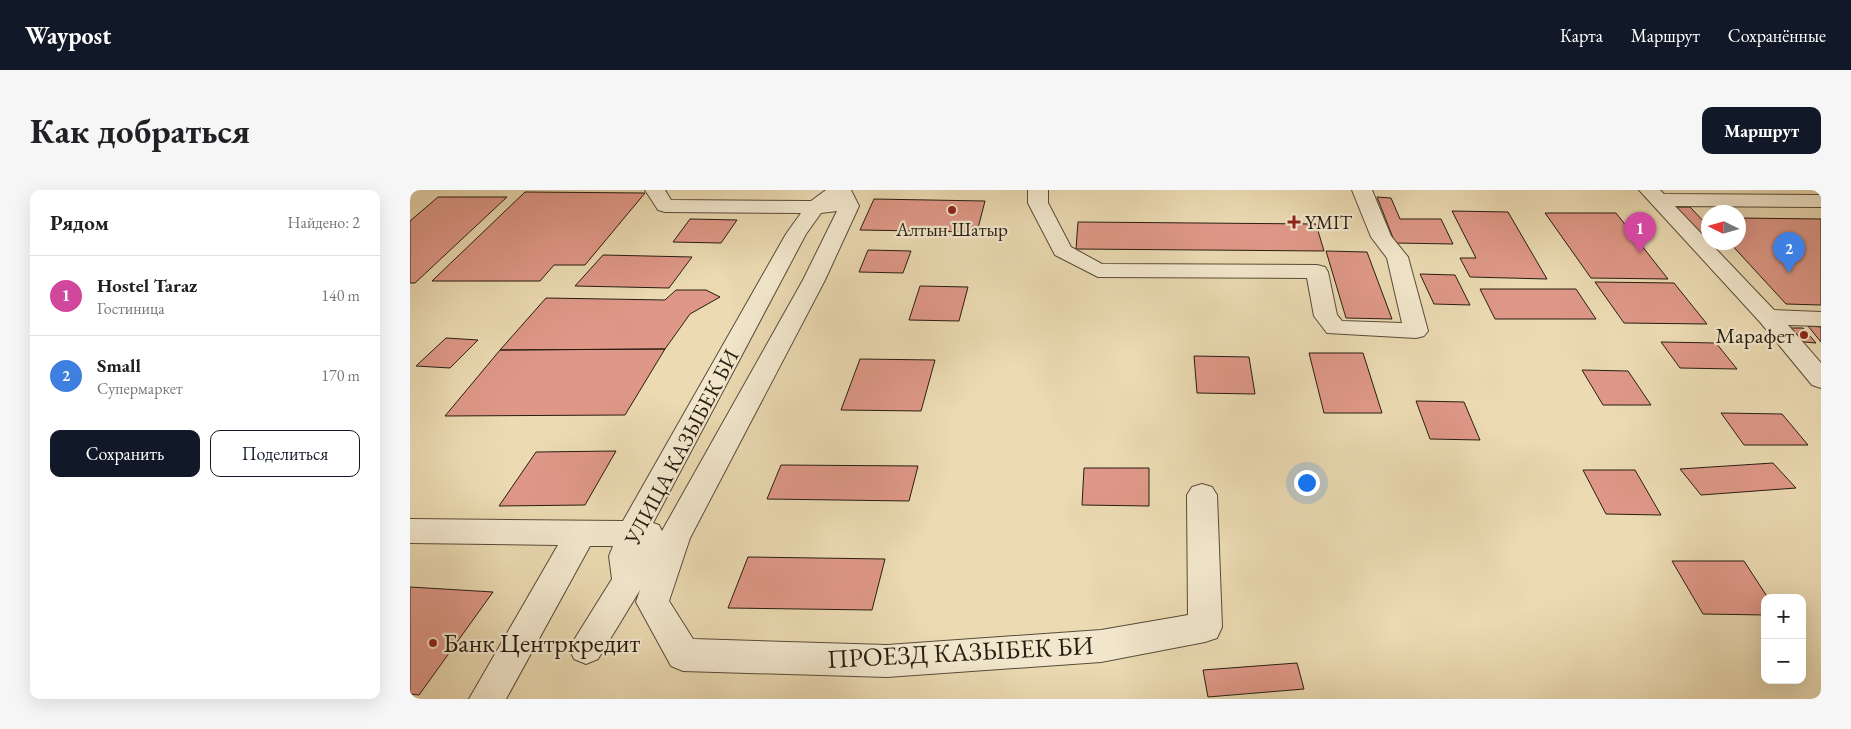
<!DOCTYPE html>
<html lang="ru">
<head>
<meta charset="utf-8">
<style>
	:root { --surface:#fff; --page:#f6f6f6; --text:#202124; --muted:#757577; --line:#e0e0e0; --accent:#111827 }
	body { margin:0; font-family:"EB Garamond",serif; background:var(--page); color:var(--text) }
	.controls { position:absolute; right:15px; bottom:15px; display:grid; overflow:hidden; border-radius:10px; box-shadow:0 5px 20px #0002 }
	.controls button { width:45px; height:45px; display:grid; place-items:center; padding:0; border:0; border-bottom:1px solid var(--line); background:var(--surface); color:var(--text); font:25px sans-serif }
	.compass { position:absolute; left:1291px; top:15px; width:45px; height:45px; border-radius:50%; background:var(--surface); box-shadow:0 5px 20px #0002; rotate:275deg }
	.you { position:absolute; left:896px; top:292px; width:18px; height:18px; margin:-12px; border:4px solid #fff; border-radius:50%; background:#1a73e8; box-shadow:0 0 0 8px #1a73e833 }
	.badge { display:grid; place-items:center; width:32px; height:32px; border-radius:50%; background:var(--accent); color:#fff; font-size:16px; font-weight:700 }
	.pin { position:absolute; translate:-50% -41px; filter:drop-shadow(0 1px 2px #0008) }
	.pin::after { content:''; position:absolute; top:26px; width:18px; height:15px; background:inherit; clip-path:polygon(0 0,100% 0,50% 100%) }
	.list { margin:0; padding:0; list-style:none }
	h2 { display:flex; justify-content:space-between; align-items:center; height:65px; margin:0; padding:0 20px; font-size:21px }
	h2 small { font-size:16px; font-weight:400; color:var(--muted) }
	.list li { display:grid; grid-template-columns:32px 1fr auto; gap:15px; align-items:center; box-sizing:border-box; height:80px; padding:0 20px; border-top:1px solid var(--line) }
	.list b { display:block; font-size:19px; white-space:nowrap }
	.list p { margin:0; font-size:16px; white-space:nowrap; color:var(--muted) }
	.list em { font-size:16px; font-style:normal; color:var(--muted) }
	.actions { display:flex; gap:10px; padding:15px 20px }
	.actions a { flex:1; padding:11px 0; border:1px solid var(--accent); border-radius:10px; text-align:center; font-size:18px; color:var(--accent) }
	.actions .main { background:var(--accent); color:#fff }
	.map { position:relative; flex:none; width:1411px; height:509px; overflow:hidden; border-radius:10px }
	header { display:flex; align-items:center; gap:30px; box-sizing:border-box; height:70px; padding:0 25px; background:var(--accent); color:#fff }
	header strong { font-size:24px }
	nav { display:flex; gap:28px; margin-inline-start:auto; font-size:18px }
	.intro { display:flex; align-items:center; justify-content:space-between; box-sizing:border-box; height:120px; padding:0 30px }
	h1 { margin:0; font-size:35px }
	.button { padding:12px 22px; border-radius:10px; background:var(--accent); color:#fff; font-size:18px; font-weight:700 }
	main { display:flex; gap:30px; padding:0 30px }
	aside { flex:1; background:var(--surface); border-radius:10px; box-shadow:0 5px 20px #0002 }
	.map>svg:first-child { display:block }
	.building { fill:#df9888; stroke:#271d10 }
	.lines { fill:none; stroke-linecap:round; stroke-linejoin:round }
	.minor-casing { stroke:#584c38; stroke-width:2 }
	.minor { fill:#f2e7cd; fill-rule:evenodd }
	.poi-dot { fill:#8f2418; stroke:#f2e7cd; stroke-width:2 }
	.labels { text-anchor:middle; stroke-width:4.5; stroke-linejoin:round; paint-order:stroke }
	.far-poi-label { font-size:19px; fill:#271d10; stroke:#f2e7cd; text-anchor:start }
	.poi-label { font-size:22px; fill:#271d10; stroke:#f2e7cd; text-anchor:end }
	.street-label { font-size:22px; fill:#271d10; stroke:#f2e7cd }
	.near-poi-label { font-size:26px; fill:#271d10; stroke:#f2e7cd; text-anchor:start }
	.near-street-label { font-size:26px; fill:#271d10; stroke:#f2e7cd }
</style>
</head>
<body>
<header>
<strong>Waypost</strong>
<nav><a>Карта</a><a>Маршрут</a><a>Сохранённые</a></nav>
</header>
<div class="intro"><h1>Как добраться</h1><a class="button">Маршрут</a></div>
<main>
<aside>
<h2>Рядом<small>Найдено: 2</small></h2>
<ul class="list">
<li><span class="badge" style="background:#d1479c">1</span><div><b>Hostel Taraz</b><p>Гостиница</p></div><em>140 m</em></li>
<li><span class="badge" style="background:#3f7fe0">2</span><div><b>Small</b><p>Супермаркет</p></div><em>170 m</em></li>
</ul>
<div class="actions"><a class="main">Сохранить</a><a>Поделиться</a></div>
</aside>
<div class="map">
<svg width="1411" height="509" viewBox="0 0 1411 509">
	<rect width="100%" height="100%" fill="#ebdab2"/>
	<filter id="stains"><feTurbulence type="fractalNoise" baseFrequency=".004" numOctaves="4"/><feColorMatrix values="0 0 0 0 .2 0 0 0 0 .09 0 0 0 0 .02 0 0 0 .5 -.17"/></filter>
	<radialGradient id="worn" r=".72"><stop offset=".6" stop-color="#630" stop-opacity="0"/><stop offset="1" stop-color="#630" stop-opacity=".3"/></radialGradient>
	<!-- building -->
	<path class="building" d="M115,2L235,3L175,75H144L130,91H22Z
		M28,7H97L5,93H0V31Z
		M967,7L981,8L990,29H1031L1043,54L985,53Z
		M464,9L575,11L567,42L450,40Z
		M1265,17H1280L1298,36V49H1295Z
		M1042,21L1098,22L1137,89L1060,87L1050,68H1066Z
		M1135,23H1206L1258,89L1181,88Z
		M1328,28L1411,29V115L1376,114L1319,52H1328Z
		M280,29L327,30L311,53L263,52Z
		M668,32L906,34L914,61L666,59Z
		M458,60L501,61L493,83L449,82Z
		M916,61L957,62L982,129L936,128Z
		M193,65L282,67L259,98L165,96Z
		M1010,84L1045,85L1060,115L1024,114Z
		M1185,92L1264,93L1297,134L1214,133Z
		M510,96L558,97L549,131L499,130Z
		M1070,99H1166L1186,129H1085Z
		M266,100H296L310,107L280,124L255,159L90,160L136,108L255,110Z
		M1398,136L1411,137V152Z
		M1381,138H1393L1406,153L1394,152Z
		M36,148L68,150L40,178L6,176Z
		M1251,152L1306,153L1327,179L1270,178Z
		M255,159L215,225L35,226L90,160Z
		M899,163H953L972,223H914Z
		M784,166L839,167L845,204L787,203Z
		M450,169L525,170L511,221L431,220Z
		M1172,180L1218,181L1241,215H1193Z
		M1006,211L1054,212L1070,250L1020,249Z
		M1311,223L1372,224L1398,255H1334Z
		M206,261L175,315L89,316L126,262Z
		M1363,273L1386,298L1291,305L1270,279Z
		M371,275L508,276L499,311L357,309Z
		M674,278H739V316L672,315Z
		M1173,280H1225L1251,325L1196,324Z
		M338,367L475,369L462,420L318,418Z
		M1262,371H1334L1358,408H1355V425L1293,424Z
		M0,397L83,402L9,505L0,504Z
		M887,473L894,499L798,507L793,480Z"/>
	<g class="lines">
		<defs>
			<path id="minor" d="M235,0H255L261,10L401,11L416,0H441L449,16L415,90L280,348L259,411L283,449L477,455L691,440L778,425L777,305L782,297L792,294L802,297L807,305L812,437L807,448L795,452L691,472L477,487L273,481L261,476L226,412L230,400L188,469L176,474L164,469L159,458L202,389L199,366L203,356H180L96,509H59L148,355L0,353V329L213,331L376,44L391,23L255,22L248,20ZM427,21L393,90L252,341L249,335L243,333L396,44L411,23Z
				M618,0H638V13L661,57L692,74L907,75L915,77L918,82L927,125L932,131L992,133L977,68L961,47L942,0H962L981,46L998,67L1018,141L1014,146L1006,148L917,143L904,126L897,88L688,87L645,65L618,13Z
				M1229,0H1250L1254,4L1411,5V17L1265,16L1364,120L1411,122V136L1378,135L1411,173V198L1402,195L1350,132Z"/>
		</defs>
		<!-- minor casing -->
		<use href="#minor" class="minor-casing"/>
		<!-- minor -->
		<use href="#minor" class="minor"/>
	</g>
	<!-- markers -->
	<g class="poi-dot">
		<circle cx="542" cy="20" r="5"/>
		<path d="M881.5 24.5h5v5h5v5h-5v5h-5v-5h-5v-5h5z"/>
		<circle cx="1394" cy="145" r="5"/>
		<circle cx="23" cy="453" r="5"/>
	</g>
	<g class="labels">
		<!-- far-poi labels -->
		<g class="far-poi-label">
			<text x="895" y="39">YMIT</text>
			<text x="542" y="46" text-anchor="middle">Алтын Шатыр</text>
		</g>
		<!-- poi labels -->
		<g class="poi-label">
			<text x="1384" y="153">Марафет</text>
		</g>
		<!-- street labels -->
		<g class="street-label">
			<text transform="translate(271 257) rotate(-62)" y="8">УЛИЦА КАЗЫБЕК БИ</text>
		</g>
		<!-- near-poi labels -->
		<g class="near-poi-label">
			<text x="33" y="462">Банк Центркредит</text>
		</g>
		<!-- near-street labels -->
		<g class="near-street-label">
			<text transform="translate(550 462) rotate(-3)" y="9">ПРОЕЗД КАЗЫБЕК БИ</text>
		</g>
	</g>
	<rect width="100%" height="100%" filter="url(#stains)"/>
	<rect width="100%" height="100%" fill="url(#worn)"/>
</svg>
<div class="controls">
<button>+</button>
<button>−</button>
</div>
<svg class="compass" viewBox="-18 -18 36 36"><path d="M0-13l5 13h-10z" fill="#e53935"/><path d="M0 13l5-13h-10z" fill="#757577"/></svg>
<div class="you"></div>
<div class="pin badge" style="left:1230px;top:63px;background:#d1479c">1</div>
<div class="pin badge" style="left:1379px;top:83px;background:#3f7fe0">2</div>
</div>
</main>
</body>
</html>
